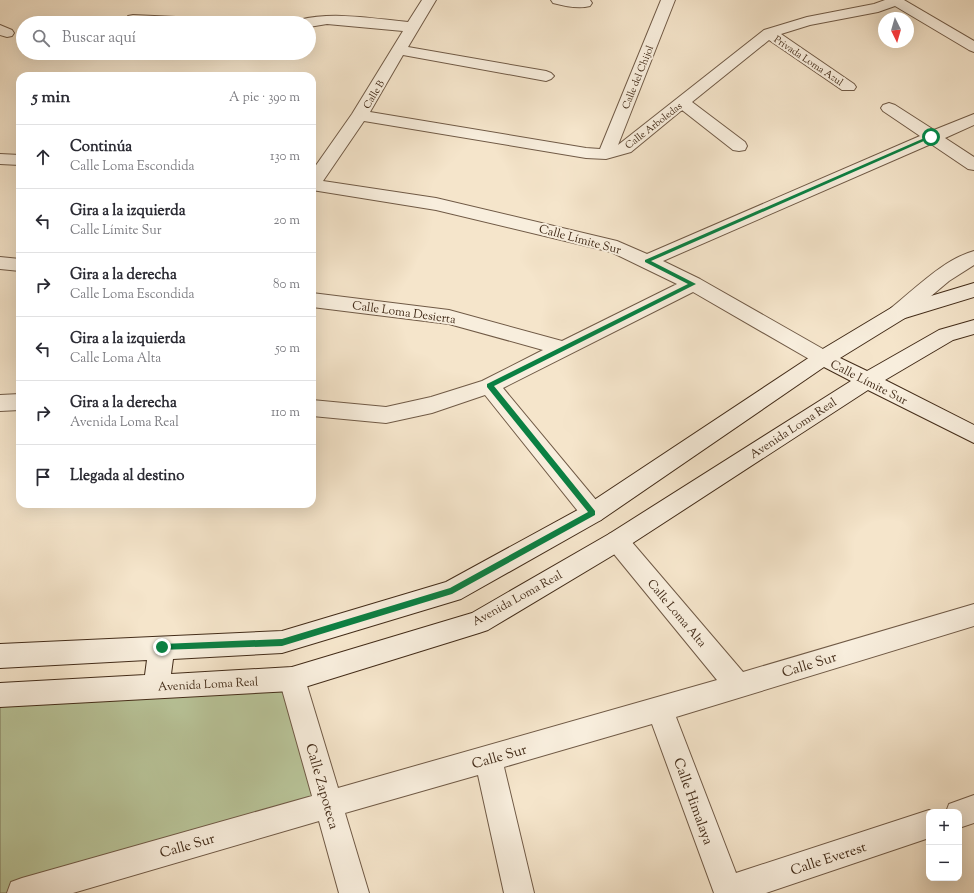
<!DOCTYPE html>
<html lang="es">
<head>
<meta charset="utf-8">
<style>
	:root { --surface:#fff; --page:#f7f7f7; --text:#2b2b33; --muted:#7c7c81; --line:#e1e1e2 }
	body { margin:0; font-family:"Sorts Mill Goudy",serif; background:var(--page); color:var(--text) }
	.controls { position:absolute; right:12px; bottom:12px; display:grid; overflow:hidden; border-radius:8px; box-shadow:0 4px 16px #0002 }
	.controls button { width:36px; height:36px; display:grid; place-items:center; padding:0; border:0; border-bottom:1px solid var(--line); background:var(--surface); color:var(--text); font:20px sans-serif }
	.compass { position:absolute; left:878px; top:12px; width:36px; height:36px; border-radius:50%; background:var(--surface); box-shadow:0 4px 16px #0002; rotate:175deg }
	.stop { position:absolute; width:12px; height:12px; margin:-9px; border:3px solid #0b8043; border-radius:50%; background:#fff }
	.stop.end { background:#0b8043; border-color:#fff; box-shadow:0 1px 4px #0008 }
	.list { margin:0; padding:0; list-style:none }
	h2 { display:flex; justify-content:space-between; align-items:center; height:52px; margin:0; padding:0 16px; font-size:17px }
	h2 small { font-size:13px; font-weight:400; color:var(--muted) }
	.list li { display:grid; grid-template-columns:26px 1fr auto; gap:12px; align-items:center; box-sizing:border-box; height:64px; padding:0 16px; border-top:1px solid var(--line) }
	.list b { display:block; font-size:15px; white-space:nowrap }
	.list p { margin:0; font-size:13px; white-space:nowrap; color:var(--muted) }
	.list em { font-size:13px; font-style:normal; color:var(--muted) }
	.icon { flex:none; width:22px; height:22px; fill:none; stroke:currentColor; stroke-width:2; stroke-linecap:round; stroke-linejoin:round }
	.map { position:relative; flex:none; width:974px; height:893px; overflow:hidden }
	.search { position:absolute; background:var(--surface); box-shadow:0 4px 16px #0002; left:16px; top:16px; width:300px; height:44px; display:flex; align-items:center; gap:10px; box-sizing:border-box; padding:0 14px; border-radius:22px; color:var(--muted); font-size:15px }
	.panel { position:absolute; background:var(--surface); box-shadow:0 4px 16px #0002; left:16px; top:72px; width:300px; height:436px; border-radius:12px }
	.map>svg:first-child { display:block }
	.green { fill:#b9c59a; stroke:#7e785a }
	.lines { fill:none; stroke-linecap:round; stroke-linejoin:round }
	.street-casing { stroke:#705a46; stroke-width:2 }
	.secondary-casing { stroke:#432c19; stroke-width:2 }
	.street { fill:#f8eedd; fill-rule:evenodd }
	.secondary { fill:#f8eedd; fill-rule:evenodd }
	.route { fill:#0b8043 }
	.labels { text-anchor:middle; stroke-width:4; stroke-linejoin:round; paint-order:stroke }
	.far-street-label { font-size:10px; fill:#432c19; stroke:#f8eedd }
	.street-label { font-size:12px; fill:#432c19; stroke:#f8eedd }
	.near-street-label { font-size:14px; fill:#432c19; stroke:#f8eedd }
</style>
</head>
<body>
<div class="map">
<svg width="974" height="893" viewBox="0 0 974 893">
	<rect width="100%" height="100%" fill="#f5e5cb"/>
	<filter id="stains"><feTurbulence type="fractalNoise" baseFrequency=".005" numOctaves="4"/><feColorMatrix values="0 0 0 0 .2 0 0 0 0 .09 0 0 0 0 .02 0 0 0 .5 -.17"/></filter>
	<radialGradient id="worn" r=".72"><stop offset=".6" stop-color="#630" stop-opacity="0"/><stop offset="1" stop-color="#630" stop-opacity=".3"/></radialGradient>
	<!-- green -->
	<path class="green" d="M292,679L328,805L17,893H0V695Z"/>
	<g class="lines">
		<defs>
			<path id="street" d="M422,0H436L408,47L546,71L551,73L554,76L551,79L546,81L403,55L370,112L586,148L600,149L661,0H675L618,145L764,30L807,17L874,4L885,0H904L974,41V52L969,50L895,6L878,12L810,25L781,34L854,84L856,87L854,90H842L769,40L692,102L745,142L747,146L745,150L739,151L733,150L682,110L631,152L606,159L586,158L364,121L323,181L436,198L617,241L647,254L920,136L883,111L881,108L883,105L889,103L895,105L934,130L974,114V125L945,138L974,157V170L968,169L931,144L663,261L700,279L830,353L833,358L830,363L823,365L816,363L693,292L503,388L601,506L605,513L601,520L593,522L585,520L485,395L432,413L386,423L312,416V400L386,407L431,397L482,381L543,350L449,324L312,307V293L449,310L562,341L677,284L611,252L436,210L312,190V171L352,114L403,31L327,24L309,27V23H297L299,20C334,11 373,19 408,22Z
				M551,0H590L592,3L590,6C579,9 564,6 553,3Z
				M133,15L218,19L223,20L225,23L128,22L126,19L128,16Z
				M0,25L12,30L14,33L12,36L7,37L0,35Z
				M0,154L20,155V165L0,164Z
				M974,251V265L949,281L905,318L898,320L891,318L888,313L891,308C915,289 944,259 974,251Z
				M0,257L20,259V271L0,269Z
				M20,394V410L0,411V395Z
				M617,531L625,534L743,672L974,604V626L676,717L736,873L929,810L935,812H929V838L766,893H714L652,724L504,767L534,893H504L478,775L345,813L369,893H339L319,821L73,893H7L11,882L22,878L312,796L279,679L283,671L292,667L301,671L305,679L338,788L717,680L609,548L605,541L609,534Z
				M974,795V823L959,828V812H946L949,804Z"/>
			<path id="secondary" d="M974,283V297L905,318L840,358L867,371L939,330L974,320V334L953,340L885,380L974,425V443L868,390L625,548L488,630L479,633L292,691L0,707V683L145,675L147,660L0,668V644L282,631L446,582L585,506L816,353L891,308ZM824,367L851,381L609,534L472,613L292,667L171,674L173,659L282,653L461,599L601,520Z"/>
		</defs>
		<!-- street casing -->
		<use href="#street" class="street-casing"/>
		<!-- secondary casing -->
		<use href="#secondary" class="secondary-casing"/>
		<!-- street -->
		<use href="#street" class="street"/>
		<!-- secondary -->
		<use href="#secondary" class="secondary"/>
	</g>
	<!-- route -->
	<path class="route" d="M929,136L933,137L651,261L696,284L494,386L595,511V515L452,594L282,646L159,650V645L162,644L282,639L450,588L588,512L487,387V384L688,284L645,262V260Z"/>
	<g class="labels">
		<!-- far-street labels -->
		<g class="far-street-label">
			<text transform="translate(809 60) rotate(34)" y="4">Privada Loma Azul</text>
			<text transform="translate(637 77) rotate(-68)" y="4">Calle del Chijol</text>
			<text transform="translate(373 94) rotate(-59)" y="4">Calle B</text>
			<text transform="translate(653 125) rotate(-38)" y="4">Calle Arboledas</text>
		</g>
		<!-- street labels -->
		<g class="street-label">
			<text transform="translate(580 239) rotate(15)" y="4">Calle Límite Sur</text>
			<text transform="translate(404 312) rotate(8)" y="4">Calle Loma Desierta</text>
			<text transform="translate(869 382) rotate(27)" y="4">Calle Límite Sur</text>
			<text transform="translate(793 428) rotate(-33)" y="4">Avenida Loma Real</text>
			<text transform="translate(517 598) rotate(-29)" y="4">Avenida Loma Real</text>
			<text transform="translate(677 613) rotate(50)" y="4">Calle Loma Alta</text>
			<text transform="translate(208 684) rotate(-3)" y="4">Avenida Loma Real</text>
		</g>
		<!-- near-street labels -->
		<g class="near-street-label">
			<text transform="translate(809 664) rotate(-17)" y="5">Calle Sur</text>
			<text transform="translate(499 756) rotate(-16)" y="5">Calle Sur</text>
			<text transform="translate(323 786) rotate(74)" y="5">Calle Zapoteca</text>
			<text transform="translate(694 801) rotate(70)" y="5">Calle Himalaya</text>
			<text transform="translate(187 845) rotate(-16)" y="5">Calle Sur</text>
			<text transform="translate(828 858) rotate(-18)" y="5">Calle Everest</text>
		</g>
	</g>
	<rect width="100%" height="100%" filter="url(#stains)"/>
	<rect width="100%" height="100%" fill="url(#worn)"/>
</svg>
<div class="controls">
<button>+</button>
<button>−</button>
</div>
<svg class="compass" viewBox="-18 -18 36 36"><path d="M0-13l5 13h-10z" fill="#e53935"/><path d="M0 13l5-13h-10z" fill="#7c7c81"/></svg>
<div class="stop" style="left:931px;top:137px"></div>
<div class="stop end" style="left:162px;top:647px"></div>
<div class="search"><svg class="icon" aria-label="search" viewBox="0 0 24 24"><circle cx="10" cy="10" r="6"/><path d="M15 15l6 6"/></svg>Buscar aquí</div>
<section class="panel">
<h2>5 min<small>A pie · 390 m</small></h2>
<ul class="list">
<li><svg class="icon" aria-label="ahead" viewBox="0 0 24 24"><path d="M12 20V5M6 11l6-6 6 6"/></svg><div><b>Continúa</b><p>Calle Loma Escondida</p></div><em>130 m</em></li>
<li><svg class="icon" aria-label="left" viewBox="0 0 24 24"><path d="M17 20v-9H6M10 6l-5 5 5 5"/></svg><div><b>Gira a la izquierda</b><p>Calle Límite Sur</p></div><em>20 m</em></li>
<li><svg class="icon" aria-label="right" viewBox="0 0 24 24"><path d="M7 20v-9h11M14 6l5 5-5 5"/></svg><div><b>Gira a la derecha</b><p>Calle Loma Escondida</p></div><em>80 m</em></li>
<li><svg class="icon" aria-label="left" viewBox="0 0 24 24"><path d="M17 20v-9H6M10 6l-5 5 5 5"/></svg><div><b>Gira a la izquierda</b><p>Calle Loma Alta</p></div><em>50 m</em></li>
<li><svg class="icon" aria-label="right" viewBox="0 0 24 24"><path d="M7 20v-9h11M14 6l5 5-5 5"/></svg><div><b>Gira a la derecha</b><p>Avenida Loma Real</p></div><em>110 m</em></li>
<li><svg class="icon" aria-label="arrive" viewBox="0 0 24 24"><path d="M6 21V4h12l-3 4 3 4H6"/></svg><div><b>Llegada al destino</b></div></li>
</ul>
</section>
</div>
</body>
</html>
